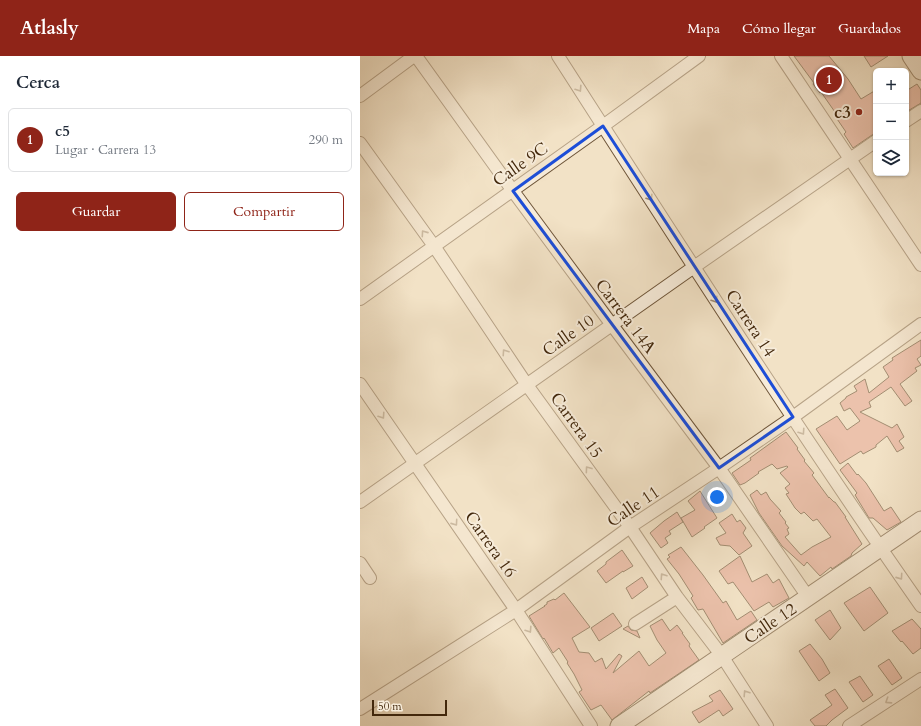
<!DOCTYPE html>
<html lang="es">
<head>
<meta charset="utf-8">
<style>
	:root { --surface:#fff; --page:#f2f2f3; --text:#1f2937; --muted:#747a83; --line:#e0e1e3; --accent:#8f2418 }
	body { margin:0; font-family:Cardo,serif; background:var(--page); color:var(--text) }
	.controls { position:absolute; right:12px; top:12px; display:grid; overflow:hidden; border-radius:6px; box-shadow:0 1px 3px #0004 }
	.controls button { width:36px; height:36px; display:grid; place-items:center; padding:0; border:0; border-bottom:1px solid var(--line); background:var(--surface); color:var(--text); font:20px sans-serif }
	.scale { position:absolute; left:12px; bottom:10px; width:75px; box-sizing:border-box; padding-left:4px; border:2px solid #43280c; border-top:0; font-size:11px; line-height:14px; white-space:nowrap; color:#43280c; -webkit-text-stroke:3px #f7ecda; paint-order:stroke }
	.you { position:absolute; left:357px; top:441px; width:14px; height:14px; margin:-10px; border:3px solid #fff; border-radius:50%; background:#1a73e8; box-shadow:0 0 0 6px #1a73e833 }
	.badge { display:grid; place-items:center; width:26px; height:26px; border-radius:50%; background:var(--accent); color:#fff; font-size:13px; font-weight:700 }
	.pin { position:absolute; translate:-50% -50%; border:2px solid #fff; box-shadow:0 1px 4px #0006 }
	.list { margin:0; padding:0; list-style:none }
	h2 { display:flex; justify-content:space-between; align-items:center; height:52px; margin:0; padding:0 16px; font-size:17px }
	h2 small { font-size:13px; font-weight:400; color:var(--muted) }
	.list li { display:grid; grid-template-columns:26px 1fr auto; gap:12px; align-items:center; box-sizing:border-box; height:64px; margin:0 8px 8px; padding:0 8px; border:1px solid var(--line); border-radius:6px }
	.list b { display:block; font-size:15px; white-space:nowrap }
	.list p { margin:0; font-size:13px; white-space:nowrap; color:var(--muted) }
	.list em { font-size:13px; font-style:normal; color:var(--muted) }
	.actions { display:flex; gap:8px; padding:12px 16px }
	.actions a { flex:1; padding:9px 0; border:1px solid var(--accent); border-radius:6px; text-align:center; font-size:14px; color:var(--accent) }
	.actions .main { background:var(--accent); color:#fff }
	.icon { flex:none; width:22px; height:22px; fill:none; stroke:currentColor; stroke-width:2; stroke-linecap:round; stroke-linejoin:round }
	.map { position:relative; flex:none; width:561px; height:670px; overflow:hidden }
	header { display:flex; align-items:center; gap:24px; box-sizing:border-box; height:56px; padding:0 20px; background:var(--accent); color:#fff }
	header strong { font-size:19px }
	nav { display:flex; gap:22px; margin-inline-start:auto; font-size:14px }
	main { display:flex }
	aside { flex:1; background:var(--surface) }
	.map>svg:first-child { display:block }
	.building { fill:#e49b8c; stroke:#43280c }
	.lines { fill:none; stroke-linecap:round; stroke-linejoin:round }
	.street-casing { stroke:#6f563a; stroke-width:14 }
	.secondary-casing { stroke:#43280c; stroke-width:19 }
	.street { stroke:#f7ecda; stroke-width:12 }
	.secondary { stroke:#f7ecda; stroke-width:17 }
	.oneway { stroke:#9d8a73 }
	.marked { fill:none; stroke:#1d4ed8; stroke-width:3; stroke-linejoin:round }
	.poi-dot { fill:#8f2418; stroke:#f7ecda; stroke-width:1.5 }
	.labels { text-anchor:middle; stroke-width:4; stroke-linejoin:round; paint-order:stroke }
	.poi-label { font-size:17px; font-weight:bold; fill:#43280c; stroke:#f7ecda; text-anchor:end }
	.street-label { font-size:17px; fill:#43280c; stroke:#f7ecda }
</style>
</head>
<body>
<header>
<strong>Atlasly</strong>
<nav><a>Mapa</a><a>Cómo llegar</a><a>Guardados</a></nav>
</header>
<main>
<aside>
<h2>Cerca<small></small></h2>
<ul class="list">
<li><span class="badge">1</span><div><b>c5</b><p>Lugar · Carrera 13</p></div><em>290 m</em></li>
</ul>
<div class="actions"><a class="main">Guardar</a><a>Compartir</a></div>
</aside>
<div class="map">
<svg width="561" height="670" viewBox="0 0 561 670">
	<rect width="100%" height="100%" fill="#f2e2c6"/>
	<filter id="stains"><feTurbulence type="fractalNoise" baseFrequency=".005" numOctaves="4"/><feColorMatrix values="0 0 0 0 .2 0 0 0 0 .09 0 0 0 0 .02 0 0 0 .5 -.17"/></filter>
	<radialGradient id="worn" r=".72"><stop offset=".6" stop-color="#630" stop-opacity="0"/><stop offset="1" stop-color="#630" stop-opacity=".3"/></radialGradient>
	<!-- building -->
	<path class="building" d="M434,0H469L488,23L501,43L516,34V78L512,79L493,92L484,78L486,76L475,60L477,59L461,36L460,37L453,28L454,27Z
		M504,0H528L511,11Z
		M557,28L561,34V47L546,56V35Z
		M561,284V300L557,303L561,309L555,312L557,315L540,328L552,345L545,350L531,331L509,346L511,351L500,356L532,372L537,368L544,381L539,385L544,392L537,396L527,380L516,389V391L503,398L501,395L480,408L456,373L477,360L487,374L500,365L490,352L484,355L480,347L486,342V341L497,335L494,330L505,323L509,337L529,321L523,311L533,304L532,302Z
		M426,376L438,392L437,393L445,404L444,405L454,417L452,419L469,442V441L474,446H475L486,461H485L502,488L492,497L491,500L472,513L471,511L460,520L447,506L444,510L422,490L399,457L390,439L397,434L401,439L406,436L410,443L421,455L419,457L426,466L425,467L429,472L427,473L429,478L425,481L441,499L452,491L471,481L457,463L453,465L444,456L441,458L435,452L426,438L429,437L425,432L430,428L420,417L428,411L427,410L417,413L412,408L398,416L399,417L385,427L380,429L372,417L391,404L390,402Z
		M488,407L497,419L498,418L506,427L524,455L531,451L541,466L527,474L513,462H509L495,439L497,437L480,414Z
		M340,435L357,462L344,471L345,472L332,481L321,462L335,454L328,445Z
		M317,456L323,466L309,475L311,478L305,482L308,487L301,492L290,477L304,465Z
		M372,458L377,466L380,464L386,472L383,477L392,490L379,499L370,490L360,489L356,482L366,477L359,467Z
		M321,491L343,519L363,547L366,545L377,564L391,555L397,564L363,587L343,553L338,554L331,542L333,540L319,518L307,503L310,501L308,499Z
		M262,494L273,510L263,516V515L246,527L237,515L246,508V506Z
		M380,500L392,526L407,518L413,527L419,523L429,542L413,551L409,546L394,555L373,526L368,528L359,515Z
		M282,521L288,531L272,543L266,532Z
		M510,531L528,557L504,575L484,547Z
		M204,537L230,571L212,582L219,596L229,597L235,606L242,602L246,613L259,598L262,600L253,617L279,595L289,610L306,597L297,584L290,570L302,563L310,575L317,569L323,577H322L330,588L329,590L339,604L290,637L289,635L252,664L241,649L231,654L219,636L222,634L214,618L207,607L208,606L199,592L193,597L184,582L183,583L169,560L185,550H184L187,548V546L194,543L195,544Z
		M470,554L481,572L470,584L455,564Z
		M253,557L262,570L239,585L231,572Z
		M552,563L561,573V592L553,598L542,585L541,586L532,575Z
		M268,570L271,574L277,575L280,582L263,573Z
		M450,588L462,603L470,617L459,625L439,595Z
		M529,603L542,622L532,629L518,610Z
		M500,620L513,639L503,646L489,626Z
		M475,633L488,652L472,664L466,670H455L450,664L472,649L465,639Z
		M360,634L373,653L363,660L359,654L339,667L332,656L353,645L349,640Z"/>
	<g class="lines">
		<defs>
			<path id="street" d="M56,0L153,135L252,269L359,412L448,541
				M198,0C317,185 435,370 561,550
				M421,0L561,209
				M0,40L54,0
				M546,65L561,55
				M0,87L74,190L167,329L270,471L317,541L362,600L407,670
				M0,243L243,70L339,0
				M0,328L156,554L231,670
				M0,446L334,211L516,85
				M0,507L10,522
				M275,568L317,541
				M0,653L156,554L270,471L359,412L433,361L561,268
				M489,670L561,623"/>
			<path id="secondary" d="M551,0L561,15
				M259,670L561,464"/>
		</defs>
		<!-- street casing -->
		<use href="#street" class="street-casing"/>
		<!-- secondary casing -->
		<use href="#secondary" class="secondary-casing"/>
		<!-- street -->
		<use href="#street" class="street"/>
		<!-- secondary -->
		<use href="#secondary" class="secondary"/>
	</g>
	<!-- one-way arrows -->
	<defs><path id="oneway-chevron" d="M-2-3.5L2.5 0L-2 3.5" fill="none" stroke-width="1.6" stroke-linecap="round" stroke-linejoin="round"/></defs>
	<g class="oneway">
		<use href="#oneway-chevron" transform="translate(219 33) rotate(57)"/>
		<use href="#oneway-chevron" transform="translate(290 142) rotate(57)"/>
		<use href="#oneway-chevron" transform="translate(64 177) rotate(-125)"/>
		<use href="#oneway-chevron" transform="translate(355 244) rotate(57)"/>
		<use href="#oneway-chevron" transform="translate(145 296) rotate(-124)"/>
		<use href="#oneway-chevron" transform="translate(22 360) rotate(56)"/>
		<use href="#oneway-chevron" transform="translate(442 376) rotate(56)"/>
		<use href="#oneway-chevron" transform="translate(228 413) rotate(-126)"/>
		<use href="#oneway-chevron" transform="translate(95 467) rotate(55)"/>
		<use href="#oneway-chevron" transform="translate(303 520) rotate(-124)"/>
		<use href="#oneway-chevron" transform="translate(540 521) rotate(55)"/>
		<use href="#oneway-chevron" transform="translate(169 574) rotate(57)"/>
		<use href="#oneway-chevron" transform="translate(386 637) rotate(-123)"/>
		<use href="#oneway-chevron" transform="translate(528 645) rotate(147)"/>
	</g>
	<!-- marked area -->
	<path d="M0 0H561V670H0ZM243,70L433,361L359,412L153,135Z" fill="#f2e2c6" fill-opacity=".55" fill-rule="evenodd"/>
	<path class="marked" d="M243,70L433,361L359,412L153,135Z"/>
	<!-- markers -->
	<circle class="poi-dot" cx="499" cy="56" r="4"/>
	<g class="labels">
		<!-- poi labels -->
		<g class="poi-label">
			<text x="491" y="62">c3</text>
		</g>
		<!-- street labels -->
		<g class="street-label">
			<text transform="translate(160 108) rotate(-35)" y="6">Calle 9C</text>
			<text transform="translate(266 260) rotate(53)" y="6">Carrera 14A</text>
			<text transform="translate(391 267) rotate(57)" y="6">Carrera 14</text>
			<text transform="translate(208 279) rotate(-35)" y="6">Calle 10</text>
			<text transform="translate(217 369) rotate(54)" y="6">Carrera 15</text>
			<text transform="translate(273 450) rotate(-34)" y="6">Calle 11</text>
			<text transform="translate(131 488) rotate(55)" y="6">Carrera 16</text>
			<text transform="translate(410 567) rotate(-34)" y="6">Calle 12</text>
		</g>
	</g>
	<rect width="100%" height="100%" filter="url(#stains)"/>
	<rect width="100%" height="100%" fill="url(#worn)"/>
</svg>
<div class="controls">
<button>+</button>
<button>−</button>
<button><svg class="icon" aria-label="layers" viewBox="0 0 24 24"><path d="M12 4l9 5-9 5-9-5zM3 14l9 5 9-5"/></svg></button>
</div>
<div class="scale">50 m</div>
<div class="you"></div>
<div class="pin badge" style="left:469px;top:24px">1</div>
</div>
</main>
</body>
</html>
